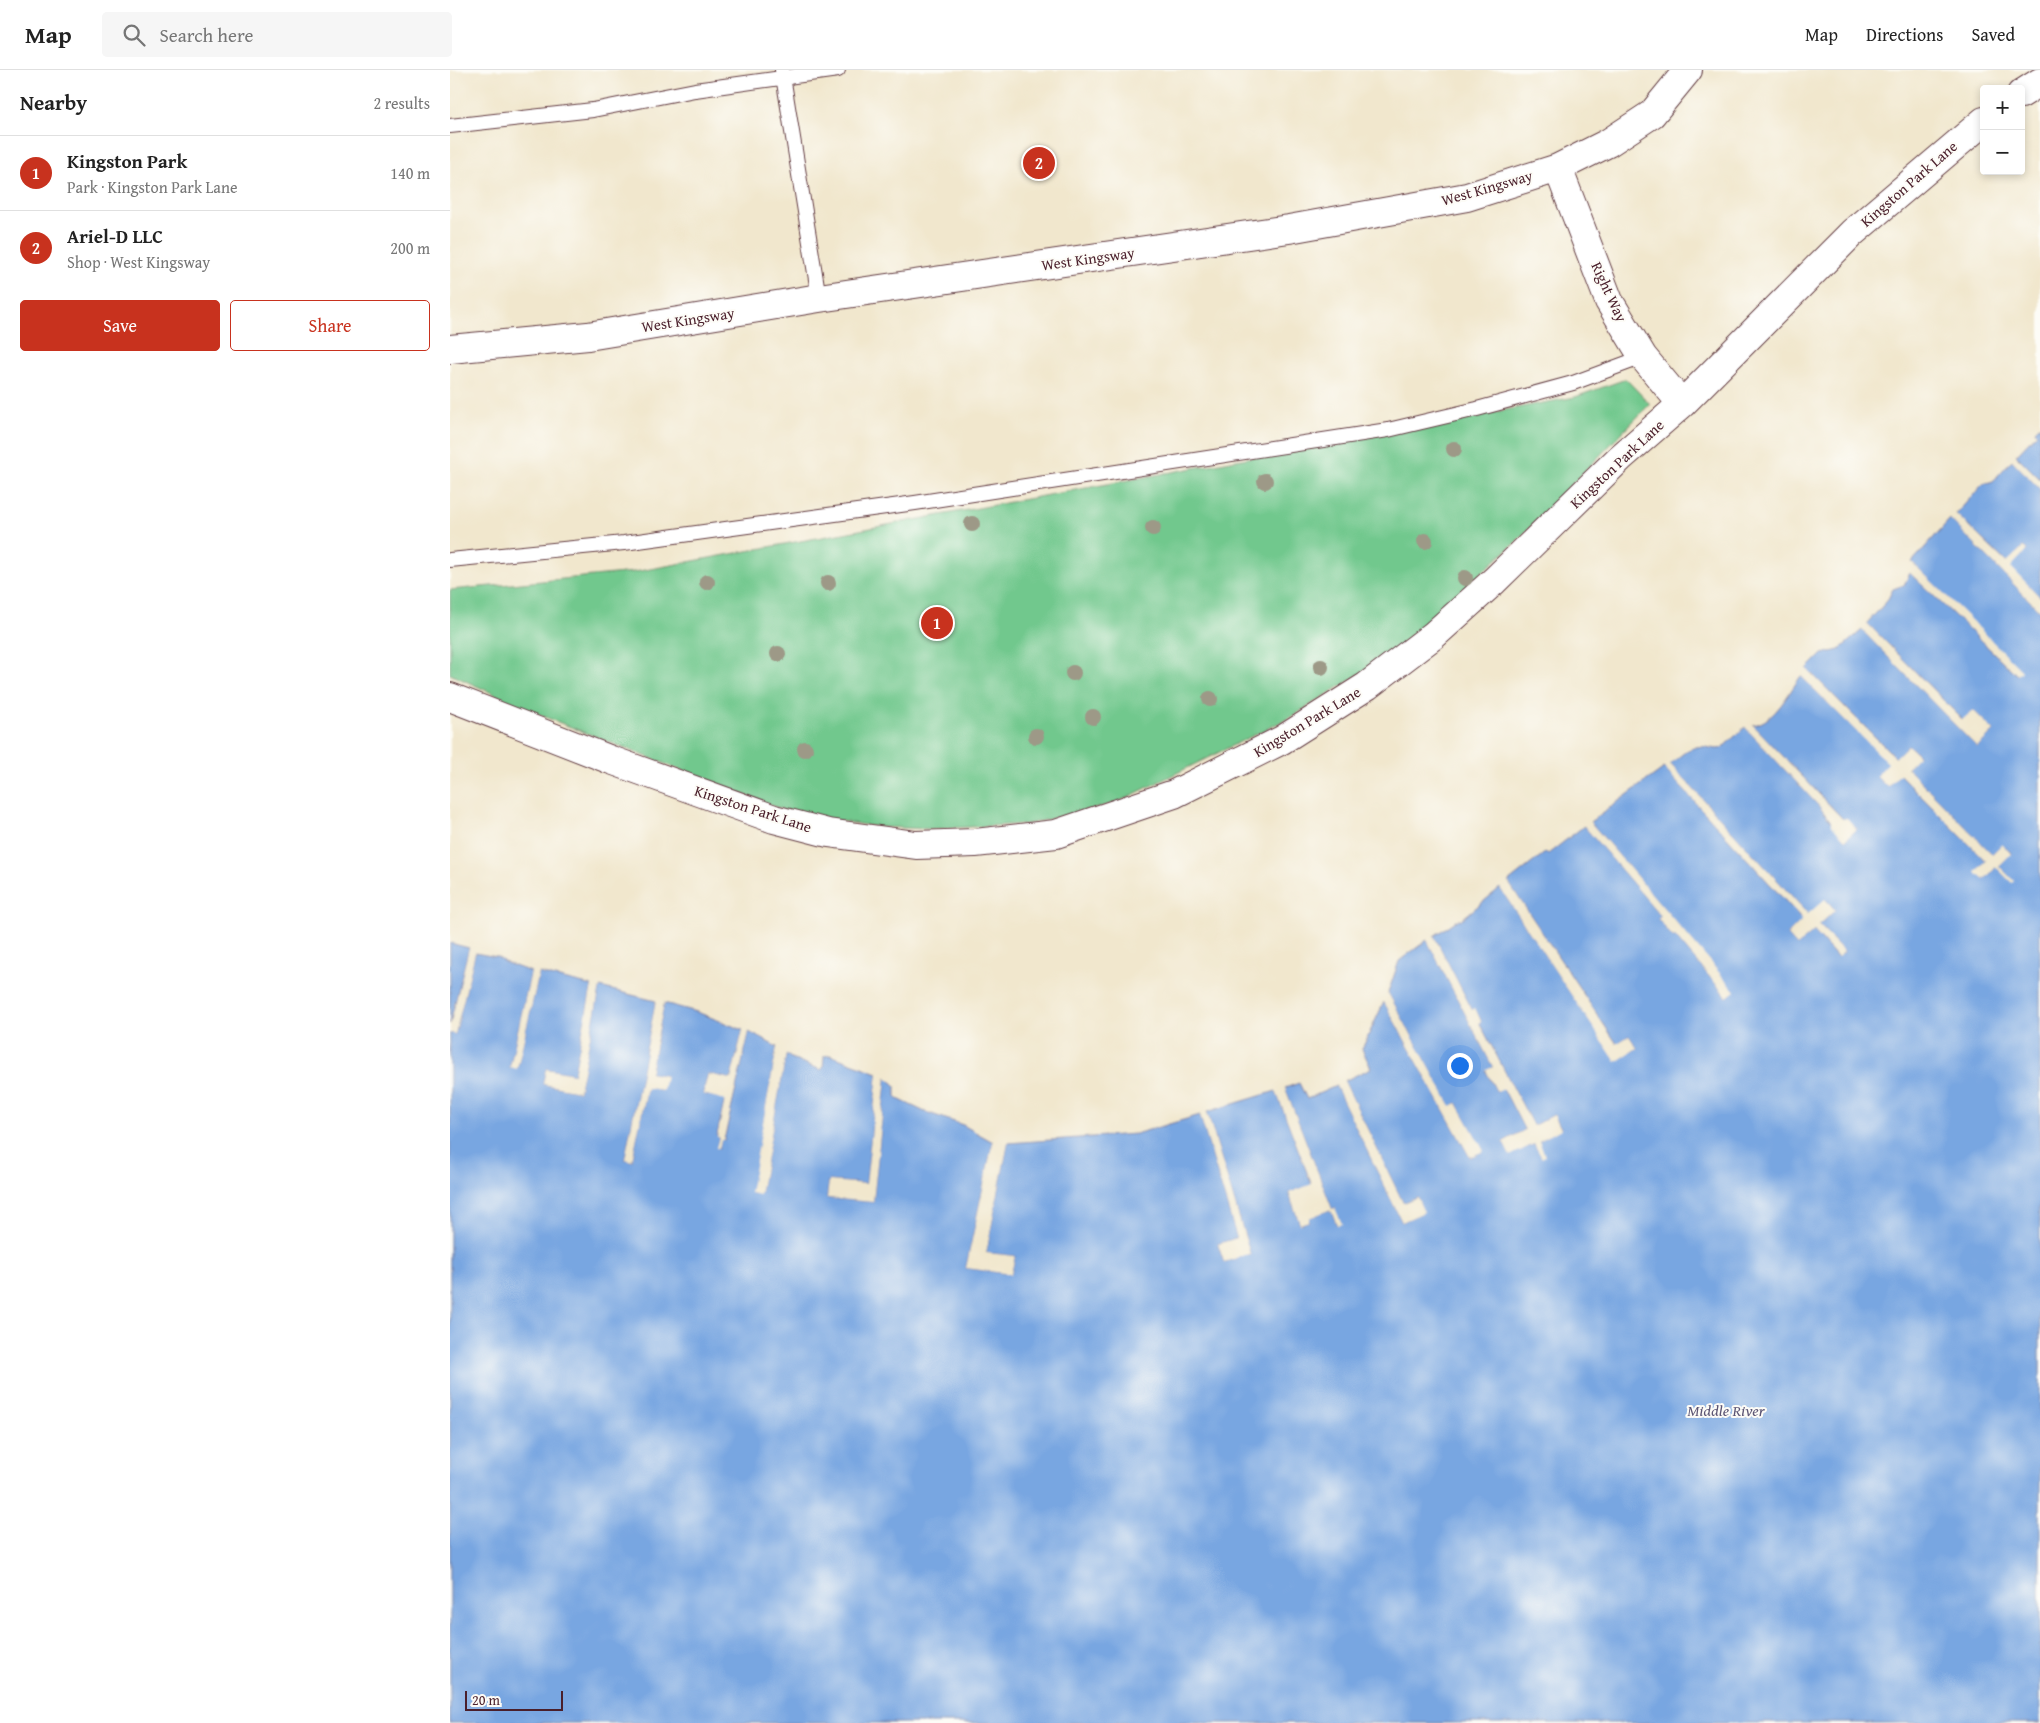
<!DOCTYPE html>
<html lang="en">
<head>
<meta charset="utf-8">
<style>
	:root { --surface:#fff; --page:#f6f6f6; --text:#222; --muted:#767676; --line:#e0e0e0; --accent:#c8321e }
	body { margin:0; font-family:"Gentium Book Plus",serif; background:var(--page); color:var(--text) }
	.controls { position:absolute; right:15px; top:15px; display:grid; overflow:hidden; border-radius:5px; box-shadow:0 2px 8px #0003 }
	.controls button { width:45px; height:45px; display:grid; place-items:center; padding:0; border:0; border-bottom:1px solid var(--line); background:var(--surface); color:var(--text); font:25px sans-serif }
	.scale { position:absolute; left:15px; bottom:12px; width:98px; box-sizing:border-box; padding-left:5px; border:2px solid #4a1f2b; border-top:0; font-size:14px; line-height:18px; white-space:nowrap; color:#4a1f2b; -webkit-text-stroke:4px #fdfcf7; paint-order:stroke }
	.you { position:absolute; left:1009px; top:995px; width:18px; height:18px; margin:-12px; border:4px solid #fff; border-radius:50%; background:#1a73e8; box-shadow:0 0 0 8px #1a73e833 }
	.badge { display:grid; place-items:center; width:32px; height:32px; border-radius:50%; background:var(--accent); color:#fff; font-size:16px; font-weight:700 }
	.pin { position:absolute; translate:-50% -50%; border:2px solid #fff; box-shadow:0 1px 5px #0006 }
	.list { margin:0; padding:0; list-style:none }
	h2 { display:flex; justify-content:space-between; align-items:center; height:65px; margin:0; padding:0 20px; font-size:21px }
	h2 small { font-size:16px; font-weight:400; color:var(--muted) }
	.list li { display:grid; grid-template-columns:32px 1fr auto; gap:15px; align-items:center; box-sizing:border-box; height:75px; padding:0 20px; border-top:1px solid var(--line) }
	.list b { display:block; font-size:19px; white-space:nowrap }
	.list p { margin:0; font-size:16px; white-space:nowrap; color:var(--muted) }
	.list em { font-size:16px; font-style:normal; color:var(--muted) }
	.actions { display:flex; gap:10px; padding:15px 20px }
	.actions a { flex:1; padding:11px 0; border:1px solid var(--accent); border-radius:5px; text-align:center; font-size:18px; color:var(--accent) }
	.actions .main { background:var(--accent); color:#fff }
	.icon { flex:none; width:28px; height:28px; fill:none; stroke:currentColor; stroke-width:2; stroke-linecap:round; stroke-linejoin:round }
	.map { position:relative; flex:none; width:1590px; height:1653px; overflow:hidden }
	header { display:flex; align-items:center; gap:30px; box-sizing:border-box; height:70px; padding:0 25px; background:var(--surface); border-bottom:1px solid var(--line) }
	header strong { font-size:24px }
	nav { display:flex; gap:28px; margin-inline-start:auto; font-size:18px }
	.search { width:350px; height:45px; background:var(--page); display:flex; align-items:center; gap:12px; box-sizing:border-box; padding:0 18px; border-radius:5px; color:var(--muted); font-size:19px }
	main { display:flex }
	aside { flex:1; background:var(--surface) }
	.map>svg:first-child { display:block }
	.green { fill:#71c88d; stroke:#5e745c }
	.water { fill:#78a6e1; stroke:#616286 }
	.pier { fill:#f1e7cd }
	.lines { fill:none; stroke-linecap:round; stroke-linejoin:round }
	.lane-casing { stroke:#633d43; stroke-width:16 }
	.street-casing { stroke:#633d43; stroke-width:30 }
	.lane { stroke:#fff; stroke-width:14 }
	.street { stroke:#fff; stroke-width:28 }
	.tree { fill:#9d9987 }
	.labels { text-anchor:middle; stroke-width:4; stroke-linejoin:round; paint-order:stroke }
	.street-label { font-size:15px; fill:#4a1f2b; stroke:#fdfcf7 }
	.water-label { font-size:16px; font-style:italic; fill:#5c5574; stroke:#fdfcf7 }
</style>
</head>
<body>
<header>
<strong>Map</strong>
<div class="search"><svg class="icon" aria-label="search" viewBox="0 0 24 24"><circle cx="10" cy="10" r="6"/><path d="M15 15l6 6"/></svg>Search here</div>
<nav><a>Map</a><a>Directions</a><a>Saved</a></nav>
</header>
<main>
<aside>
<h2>Nearby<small>2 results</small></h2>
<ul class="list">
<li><span class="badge">1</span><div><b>Kingston Park</b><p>Park · Kingston Park Lane</p></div><em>140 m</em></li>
<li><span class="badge">2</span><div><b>Ariel-D LLC</b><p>Shop · West Kingsway</p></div><em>200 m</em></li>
</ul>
<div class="actions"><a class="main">Save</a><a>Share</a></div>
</aside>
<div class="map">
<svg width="1590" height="1653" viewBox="0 0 1590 1653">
	<rect width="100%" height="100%" fill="#fdfcf7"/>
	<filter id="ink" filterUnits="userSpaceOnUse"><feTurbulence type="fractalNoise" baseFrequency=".02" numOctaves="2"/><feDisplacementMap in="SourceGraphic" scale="10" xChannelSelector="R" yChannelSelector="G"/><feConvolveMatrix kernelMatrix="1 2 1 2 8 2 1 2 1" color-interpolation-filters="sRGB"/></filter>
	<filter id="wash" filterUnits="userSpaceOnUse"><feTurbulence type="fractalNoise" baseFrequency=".0096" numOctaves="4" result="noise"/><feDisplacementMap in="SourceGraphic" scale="20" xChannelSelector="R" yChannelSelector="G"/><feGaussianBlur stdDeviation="1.12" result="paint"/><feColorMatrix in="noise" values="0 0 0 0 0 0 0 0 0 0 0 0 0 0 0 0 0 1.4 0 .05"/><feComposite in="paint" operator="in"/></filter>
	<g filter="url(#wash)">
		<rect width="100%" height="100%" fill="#f1e7cd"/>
		<!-- green -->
		<path class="green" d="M1176,309L1200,334L1064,474L937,587L843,646L666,733L579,754L480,759L427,757L341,743L95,647L0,604V520L184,502L1125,327Z"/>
		<!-- water -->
		<path class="water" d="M1590,355V409L1566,385L1587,363L1585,360Z
			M1562,390L1590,419V527L1560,497L1577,480L1573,477L1557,493L1506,444L1533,414L1543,411Z
			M1500,449L1590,541V1653H0V963L5,964L25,883L47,887L54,892L81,902L60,997L67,998L89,903L142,916L124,1004L96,999L93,1014L129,1021L150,917L206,931L175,1089L182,1091L197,1017L212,1020L215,1006L200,1003L214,933L247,942L293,960L281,1009L258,1004L253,1024L275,1029L267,1066L269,1067L267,1078L269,1079L271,1069L274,1070L299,962L327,977L301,1123L310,1124L336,984L341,988L371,1000L373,998L374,986L380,985L428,1003L416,1114L379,1111L377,1128L423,1132L436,1007L446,1016V1026L448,1029L473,1041L513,1055L543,1072L516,1198L561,1204L565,1186L536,1183L558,1073L685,1064L750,1045L787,1168L768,1174L774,1192L800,1184L757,1042L826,1021L862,1115L839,1123L850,1154L859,1151L858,1148L879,1140L882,1142L887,1155L885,1138L882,1139L835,1018L849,1013L857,1029L886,1016L952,1152L973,1142L967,1127L953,1133L894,1011L921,998L912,979L934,932L1020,1087L1033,1081L1007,1033L1001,1037L938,923L949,891L977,870L1043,997L1036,1001L1047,1022L1053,1018L1075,1060L1053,1072L1060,1085L1084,1074L1092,1087L1089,1071L1111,1058L1104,1045L1083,1056L1029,952L1031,951L1025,939L1022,940L984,866L1006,851L1012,849L1050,818L1166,991L1187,978L1179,966L1167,974L1058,812L1096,782L1098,784L1134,756L1211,846L1208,849L1223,867L1225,866L1277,927L1284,921L1140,752L1214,698L1353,850L1337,865L1347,876L1364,861L1387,887L1394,882L1369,855L1385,840L1376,830L1359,845L1220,694C1232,685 1241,674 1256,677C1262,678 1267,680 1272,678L1295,657L1369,736L1395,770L1407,759L1397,749H1393L1303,655C1325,652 1339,622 1351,606L1439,693L1426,706L1437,717L1449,704L1536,791L1526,802L1534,810L1546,797L1562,812L1563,811L1549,796L1561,783L1552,775L1542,784L1457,698L1469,685L1458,675L1446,688L1357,599L1372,584L1389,580L1412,560L1527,677L1544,661L1523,640L1513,650L1417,553L1437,531L1443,519L1454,515L1460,503L1567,605L1571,601L1462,492Z
			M0,873L19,878L0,954Z"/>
		<!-- pier -->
		<path class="pier" d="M1564,388L1590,415V419L1562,390Z
			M1506,444L1556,493L1573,477L1577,480L1561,497L1590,527V530L1558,498L1573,480L1558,495H1555L1504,446Z
			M1502,448L1590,537V541L1500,449Z
			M1463,493L1524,553L1572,601L1568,605L1460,503L1461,501L1568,601L1462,496Z
			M1417,553L1512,650L1523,640L1544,661L1527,677L1412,560L1413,558L1527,674L1540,661L1523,643L1514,652H1511L1416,555Z
			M1357,599L1445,688L1458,675L1469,686L1457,698L1542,784L1552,774L1561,784L1549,796L1564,811L1562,813L1546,797L1534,810L1525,802L1536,791L1450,704L1437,717L1426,706L1438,693L1351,606L1353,604L1441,692V695L1430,706L1437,713L1448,702H1451L1538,789V792L1529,802L1534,806L1558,784L1552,778L1543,786H1540L1455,700V696L1466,686L1458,679L1447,690H1444L1355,601Z
			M1303,655L1392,749L1397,748L1407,759L1395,770L1381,755V751L1369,736L1295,657L1298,656L1371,734L1384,754L1395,767L1404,759L1396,751H1391L1301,657Z
			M1220,694L1358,844L1375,829L1385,840L1369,855L1394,882L1388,887L1364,861L1347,876L1337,865L1353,849L1214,698L1216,697L1355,848V851L1340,865L1347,873L1365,858L1388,884L1390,882L1367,855L1382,840L1375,833L1360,847H1357L1218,695Z
			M1140,752L1285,921L1277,927L1225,866L1223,867L1208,849L1211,846L1134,756L1136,755L1213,845L1211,849L1223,864H1227L1277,924L1281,920L1138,753Z
			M1058,812L1166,974L1179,966L1187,978L1166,992L1050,818L1052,817L1167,988L1184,977L1178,969L1167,977L1165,976L1056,814Z
			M984,866L1022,940L1025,938L1031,951L1029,953L1083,1056L1104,1045L1111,1059L1089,1071L1095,1086L1092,1088L1084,1074L1060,1086L1053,1072L1075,1060L1054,1019L1047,1022L1036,1000L1043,997L977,870L980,869L1045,996V999L1040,1002L1048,1018L1053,1016L1056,1017L1078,1059L1077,1062L1057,1073L1061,1082L1083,1071L1088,1075L1087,1069L1108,1058L1103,1049L1084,1058L1081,1057L1026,954L1028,950L1024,942L1020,941L982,867Z
			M19,878L21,880L2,954L0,956Z
			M23,882L25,883L5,964L0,963V961H4Z
			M81,902H84L63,995L65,996L87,903H89L67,999L60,997Z
			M142,916H144L126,1005L123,1007L98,1002L96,1012L127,1018L147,916L150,917L129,1021L93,1014L96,999L124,1004Z
			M938,923L1001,1036L1007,1033L1034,1081L1020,1087L934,932L935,929L1021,1084L1030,1080L1006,1036L1001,1039L999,1038L937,926Z
			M206,931H209L177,1087L180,1088L195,1016L198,1015L211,1018L213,1008L199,1006L198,1003L212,932L214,933L200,1003L216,1006L213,1020L197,1018L182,1091L175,1089Z
			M293,960H295L284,1011L281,1012L259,1007L256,1022L278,1029L270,1065L272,1067L297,961L299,962L273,1070H271L269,1079L266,1078L269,1067H267L275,1030L253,1024L258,1004L281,1009Z
			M327,977L329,978L303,1121L308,1122L334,982L336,984L310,1125L300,1123Z
			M428,1003L430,1004L418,1115L416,1117L381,1113L379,1125L421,1130L434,1006L436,1007L423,1132L377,1128L379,1111L416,1114Z
			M894,1011L953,1133L967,1127L974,1142L952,1152L886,1016L888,1014L953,1149L970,1141L965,1131L954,1136L951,1135L892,1012Z
			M835,1018L882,1139L885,1138L892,1154L887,1155L882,1142L879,1140L859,1148V1151L850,1154L839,1123L862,1114L826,1021L829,1020L865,1114L863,1117L842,1124L851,1151L856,1149L857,1146L879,1138L833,1019Z
			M757,1042L800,1184L774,1192L768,1174L787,1168L750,1045L752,1044L790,1168L788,1171L771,1176L775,1189L797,1182L755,1043Z
			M543,1072H546L519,1196L559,1201L562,1188L536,1185L534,1183L555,1073H558L536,1183L565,1186L561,1204L516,1198Z"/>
	</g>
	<g filter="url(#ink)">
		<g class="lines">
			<defs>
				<path id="lane" d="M332,0L369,228
					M0,56L143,40L245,20L388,0
					M0,490L174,473L465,433L938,360L1027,339L1123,313L1193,287"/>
				<path id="street" d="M1571,24L1590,12
					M1108,98L1159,231L1193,287L1232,334
					M0,279L138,266L369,228L839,159L1017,127L1108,98L1158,73L1202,44L1238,0
					M0,627L161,690L324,749L378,763L466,775L525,773L606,764L724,724L832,670L917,616L984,565L1044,511L1170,388L1232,334L1402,163L1534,51"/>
			</defs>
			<!-- lane casing -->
			<use href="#lane" class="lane-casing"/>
			<!-- street casing -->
			<use href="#street" class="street-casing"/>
			<!-- lane -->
			<use href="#lane" class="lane"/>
			<!-- street -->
			<use href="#street" class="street"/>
		</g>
		<!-- trees -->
		<g class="tree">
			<circle cx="1004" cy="379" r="8"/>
			<circle cx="815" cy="411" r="8"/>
			<circle cx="522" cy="454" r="8"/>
			<circle cx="703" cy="458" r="8"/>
			<circle cx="975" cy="471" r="8"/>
			<circle cx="1015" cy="508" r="8"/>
			<circle cx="257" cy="512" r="8"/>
			<circle cx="378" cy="513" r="8"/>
			<circle cx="328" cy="584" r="8"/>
			<circle cx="871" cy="597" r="8"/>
			<circle cx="623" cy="603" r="8"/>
			<circle cx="760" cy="629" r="8"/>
			<circle cx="643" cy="647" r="8"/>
			<circle cx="586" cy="666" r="8"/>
			<circle cx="355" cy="679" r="8"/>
		</g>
	</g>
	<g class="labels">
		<!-- street labels -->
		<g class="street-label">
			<text transform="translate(1459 114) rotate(-41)" y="5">Kingston Park Lane</text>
			<text transform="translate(1037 118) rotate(-16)" y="5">West Kingsway</text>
			<text transform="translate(638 189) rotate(-8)" y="5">West Kingsway</text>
			<text transform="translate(1159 222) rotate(65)" y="5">Right Way</text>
			<text transform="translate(238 250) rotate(-9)" y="5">West Kingsway</text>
			<text transform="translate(1167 394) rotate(-43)" y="5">Kingston Park Lane</text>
			<text transform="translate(857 652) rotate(-31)" y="5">Kingston Park Lane</text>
			<text transform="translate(303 739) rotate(18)" y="5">Kingston Park Lane</text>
		</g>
		<!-- water labels -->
		<g class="water-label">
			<text x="1276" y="1346">Middle River</text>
		</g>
	</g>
</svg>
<div class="controls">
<button>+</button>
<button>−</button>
</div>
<div class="scale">20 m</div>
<div class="you"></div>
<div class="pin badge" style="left:487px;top:553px">1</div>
<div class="pin badge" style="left:589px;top:93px">2</div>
</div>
</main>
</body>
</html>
